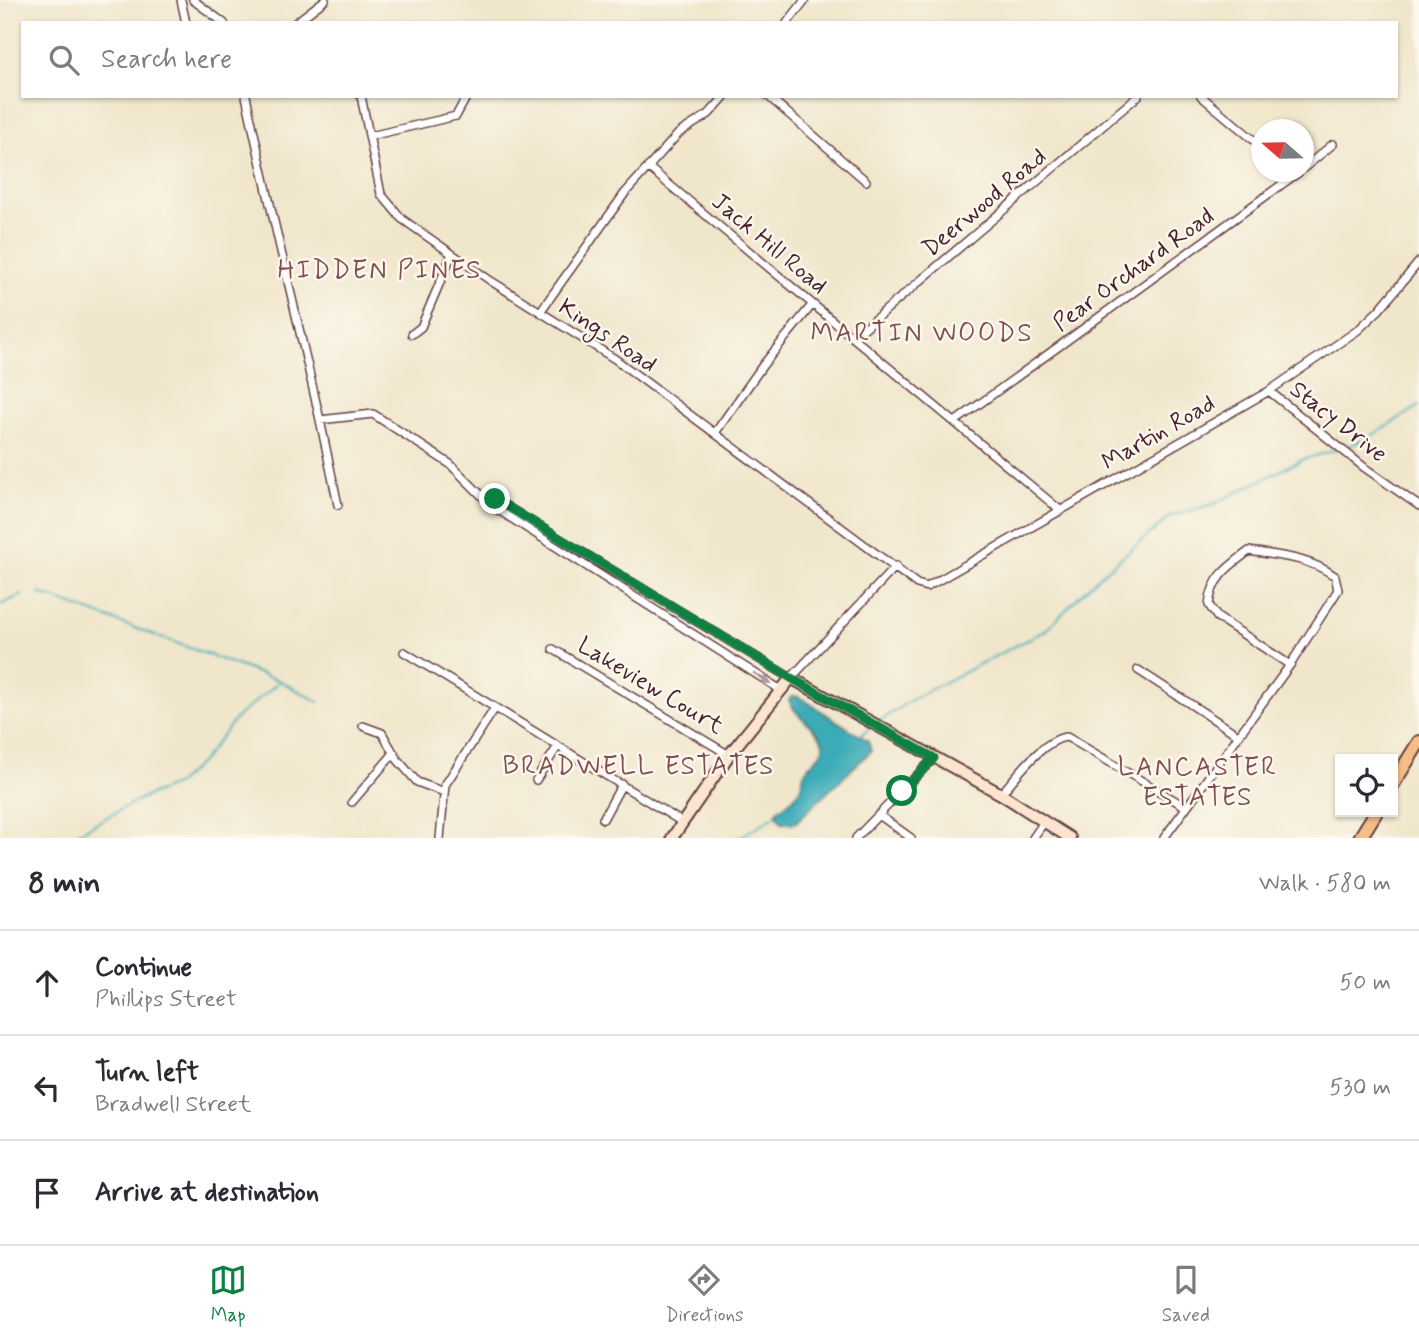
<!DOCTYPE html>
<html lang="en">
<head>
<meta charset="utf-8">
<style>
	:root { --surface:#fff; --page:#f2f2f3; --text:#2b2b33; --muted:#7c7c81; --line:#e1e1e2; --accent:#0b8043 }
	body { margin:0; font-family:Mynerve,sans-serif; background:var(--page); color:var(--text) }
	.controls { position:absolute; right:21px; bottom:21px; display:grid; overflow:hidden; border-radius:0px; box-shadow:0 2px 5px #0004 }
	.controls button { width:63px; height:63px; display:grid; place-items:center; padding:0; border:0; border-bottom:2px solid var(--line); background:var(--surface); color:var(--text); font:35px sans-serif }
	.compass { position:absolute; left:1251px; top:119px; width:63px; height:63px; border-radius:50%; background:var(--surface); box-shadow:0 2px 5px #0004; rotate:290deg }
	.stop { position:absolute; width:21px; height:21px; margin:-16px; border:5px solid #0b8043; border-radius:50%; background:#fff }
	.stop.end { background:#0b8043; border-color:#fff; box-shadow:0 2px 7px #0008 }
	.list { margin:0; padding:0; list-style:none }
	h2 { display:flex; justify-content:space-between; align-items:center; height:91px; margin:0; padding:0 28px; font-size:30px }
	h2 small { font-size:23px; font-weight:400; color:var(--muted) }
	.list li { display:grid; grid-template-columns:46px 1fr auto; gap:21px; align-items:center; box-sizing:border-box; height:105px; padding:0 28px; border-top:2px solid var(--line) }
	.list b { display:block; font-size:26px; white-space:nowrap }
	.list p { margin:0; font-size:23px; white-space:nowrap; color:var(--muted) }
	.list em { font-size:23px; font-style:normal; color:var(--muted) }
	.icon { flex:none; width:38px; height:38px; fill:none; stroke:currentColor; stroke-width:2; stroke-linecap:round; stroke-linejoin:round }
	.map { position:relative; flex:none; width:1419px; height:838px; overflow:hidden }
	.search { position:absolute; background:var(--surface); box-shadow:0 2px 5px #0004; left:21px; right:21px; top:21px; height:77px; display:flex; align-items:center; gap:18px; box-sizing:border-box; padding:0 24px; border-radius:0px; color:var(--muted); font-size:26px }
	.sheet { height:406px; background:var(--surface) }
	nav { display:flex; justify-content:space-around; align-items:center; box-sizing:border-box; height:98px; border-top:2px solid var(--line); background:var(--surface); font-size:19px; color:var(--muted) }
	nav a { display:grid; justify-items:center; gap:4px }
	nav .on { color:var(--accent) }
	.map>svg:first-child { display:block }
	.water { fill:#3bacb7; stroke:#426671; stroke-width:2 }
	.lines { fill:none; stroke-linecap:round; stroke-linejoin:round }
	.stream { stroke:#3bacb7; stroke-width:2 }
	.street-casing { stroke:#633d43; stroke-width:10 }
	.secondary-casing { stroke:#633d43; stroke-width:14 }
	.primary-casing { stroke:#633d43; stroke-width:16 }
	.street { stroke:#fff; stroke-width:7 }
	.secondary { stroke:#fbe5cf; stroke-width:10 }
	.primary { stroke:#f5be86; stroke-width:12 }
	.oneway { fill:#ae9aa0 }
	.route { stroke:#0b8043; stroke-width:9 }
	.labels { text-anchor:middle; stroke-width:5; stroke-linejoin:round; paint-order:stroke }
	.street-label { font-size:24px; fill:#4a1f2b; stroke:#fbf7ec }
	.neighbourhood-label { font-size:26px; letter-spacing:2px; fill:#844d51; stroke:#fbf7ec }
</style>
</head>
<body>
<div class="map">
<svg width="1419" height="838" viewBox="0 0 1419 838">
	<rect width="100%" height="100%" fill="#fbf7ec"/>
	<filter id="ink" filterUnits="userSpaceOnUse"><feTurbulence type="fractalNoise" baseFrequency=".0143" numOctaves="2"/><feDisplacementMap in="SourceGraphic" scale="14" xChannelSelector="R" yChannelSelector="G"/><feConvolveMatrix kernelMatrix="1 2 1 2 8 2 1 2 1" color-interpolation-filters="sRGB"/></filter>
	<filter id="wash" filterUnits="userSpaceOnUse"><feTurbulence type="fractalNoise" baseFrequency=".00686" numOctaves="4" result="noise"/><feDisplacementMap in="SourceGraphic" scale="28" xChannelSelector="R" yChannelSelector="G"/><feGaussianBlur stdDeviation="1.57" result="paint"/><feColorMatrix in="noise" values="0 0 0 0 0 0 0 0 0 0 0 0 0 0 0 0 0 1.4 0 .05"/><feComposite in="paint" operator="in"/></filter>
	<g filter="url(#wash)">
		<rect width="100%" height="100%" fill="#f0e6cb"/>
		<!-- water -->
		<path class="water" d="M793,696L799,697L868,741L871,751L795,823H783L776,815L778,810C785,805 798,796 801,788C803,783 802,777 805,772C809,764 818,759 822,751C830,733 793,718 789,699Z"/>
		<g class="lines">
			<!-- stream -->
			<path class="stream" d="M1346,447L1366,439L1419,406
				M39,593L280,681L319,702
				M0,605L22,595
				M880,721L914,698L1046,630L1097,578L1171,516L1214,504L1301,460L1335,450
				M860,736L870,728
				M69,838L140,799L177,784L202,761L237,717L279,682
				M739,838L776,815"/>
		</g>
	</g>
	<g filter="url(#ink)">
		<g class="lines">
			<defs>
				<path id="street" d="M181,0L186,23
					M193,0L224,23
					M295,23L325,0
					M787,23L805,0
					M246,96C269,205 296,312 320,420L373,414L450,464L492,506L781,690
					M361,96L381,194L402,219L491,281L615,359L917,584L927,587L1269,391L1358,330L1379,310L1419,262
					M768,96L866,181
					M1201,96L1262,147
					M370,136L456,116L467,96
					M648,167L1060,510
					M1304,168L1333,144
					M540,312L625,193L679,133L709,114L725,96
					M412,334L421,327L452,254
					M854,337L1138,96
					M1269,391L1365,468L1419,506
					M320,420L338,505
					M956,421L1299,172
					M715,433L763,365L812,305
					M485,494L791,678L896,566
					M1249,551C1280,556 1308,557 1335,576L1338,590L1290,665L1217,617L1209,605C1212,577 1228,567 1249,551Z
					M553,649L729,755
					M404,652L682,822
					M1138,670L1238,735
					M363,726L382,733L397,759L417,782L444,792
					M536,780L558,746
					M1001,794C1017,776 1043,739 1067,737L1186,807
					M352,802L394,753
					M879,815L911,838
					M603,819L622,784
					M440,838L445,785L495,708
					M856,838L934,758
					M1033,838L1044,822
					M1164,838L1290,665"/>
				<path id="secondary" d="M672,838L729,755L791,678L1001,794L1070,838"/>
				<path id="primary" d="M1393,784L1419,742
					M1360,838L1376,812"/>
			</defs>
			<!-- street casing -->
			<use href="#street" class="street-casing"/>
			<!-- secondary casing -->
			<use href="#secondary" class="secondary-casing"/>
			<!-- primary casing -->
			<use href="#primary" class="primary-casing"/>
			<!-- street -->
			<use href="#street" class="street"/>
			<!-- secondary -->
			<use href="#secondary" class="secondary"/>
			<!-- primary -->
			<use href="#primary" class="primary"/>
		</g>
		<!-- one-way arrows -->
		<defs><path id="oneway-solid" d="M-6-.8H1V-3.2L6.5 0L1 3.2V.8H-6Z" transform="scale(1.75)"/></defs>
		<use class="oneway" href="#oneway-solid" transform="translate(762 678) rotate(32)"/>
	</g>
	<g class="lines" filter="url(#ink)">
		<!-- route -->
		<path class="route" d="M495,499L791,678L934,758L902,791"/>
	</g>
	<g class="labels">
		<!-- street labels -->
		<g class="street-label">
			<text transform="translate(984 202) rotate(-40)" y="8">Deerwood Road</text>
			<text transform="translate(770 243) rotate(40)" y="8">Jack Hill Road</text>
			<text transform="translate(1133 269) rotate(-36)" y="8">Pear Orchard Road</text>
			<text transform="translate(608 335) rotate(34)" y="8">Kings Road</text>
			<text transform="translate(1339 421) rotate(38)" y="8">Stacy Drive</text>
			<text transform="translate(1158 432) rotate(-30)" y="8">Martin Road</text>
			<text transform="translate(651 685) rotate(31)" y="8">Lakeview Court</text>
		</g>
		<!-- neighbourhood labels -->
		<g class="neighbourhood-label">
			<text x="380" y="278">HIDDEN PINES</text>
			<text x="922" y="341">MARTIN WOODS</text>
			<text x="639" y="774">BRADWELL ESTATES</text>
			<text x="1198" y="775">LANCASTER<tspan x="1198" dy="30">ESTATES</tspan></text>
		</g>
	</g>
</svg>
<div class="controls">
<button><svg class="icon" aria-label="locate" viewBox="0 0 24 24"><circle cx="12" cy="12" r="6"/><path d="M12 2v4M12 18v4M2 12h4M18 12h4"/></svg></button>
</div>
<svg class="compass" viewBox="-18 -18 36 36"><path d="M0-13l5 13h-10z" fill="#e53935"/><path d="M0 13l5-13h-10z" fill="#7c7c81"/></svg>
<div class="stop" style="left:902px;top:791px"></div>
<div class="stop end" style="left:495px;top:499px"></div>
<div class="search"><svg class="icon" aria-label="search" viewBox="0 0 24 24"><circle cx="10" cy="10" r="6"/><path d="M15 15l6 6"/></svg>Search here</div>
</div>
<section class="sheet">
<h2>8 min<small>Walk · 580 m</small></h2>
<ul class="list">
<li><svg class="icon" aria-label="ahead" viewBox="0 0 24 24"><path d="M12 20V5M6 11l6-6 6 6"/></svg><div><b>Continue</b><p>Phillips Street</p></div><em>50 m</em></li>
<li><svg class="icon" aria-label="left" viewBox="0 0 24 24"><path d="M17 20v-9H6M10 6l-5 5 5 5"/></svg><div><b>Turn left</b><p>Bradwell Street</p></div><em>530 m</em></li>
<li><svg class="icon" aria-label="arrive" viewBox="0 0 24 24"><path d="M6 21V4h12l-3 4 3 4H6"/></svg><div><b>Arrive at destination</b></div></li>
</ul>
</section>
<nav>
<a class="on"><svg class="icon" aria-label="map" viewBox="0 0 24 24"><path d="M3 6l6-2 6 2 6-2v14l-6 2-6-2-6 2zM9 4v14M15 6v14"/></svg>Map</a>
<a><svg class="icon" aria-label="directions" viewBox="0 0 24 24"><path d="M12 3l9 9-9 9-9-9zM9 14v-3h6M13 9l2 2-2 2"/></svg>Directions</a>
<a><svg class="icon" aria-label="saved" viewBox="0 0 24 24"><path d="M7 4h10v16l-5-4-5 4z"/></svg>Saved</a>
</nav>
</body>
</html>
